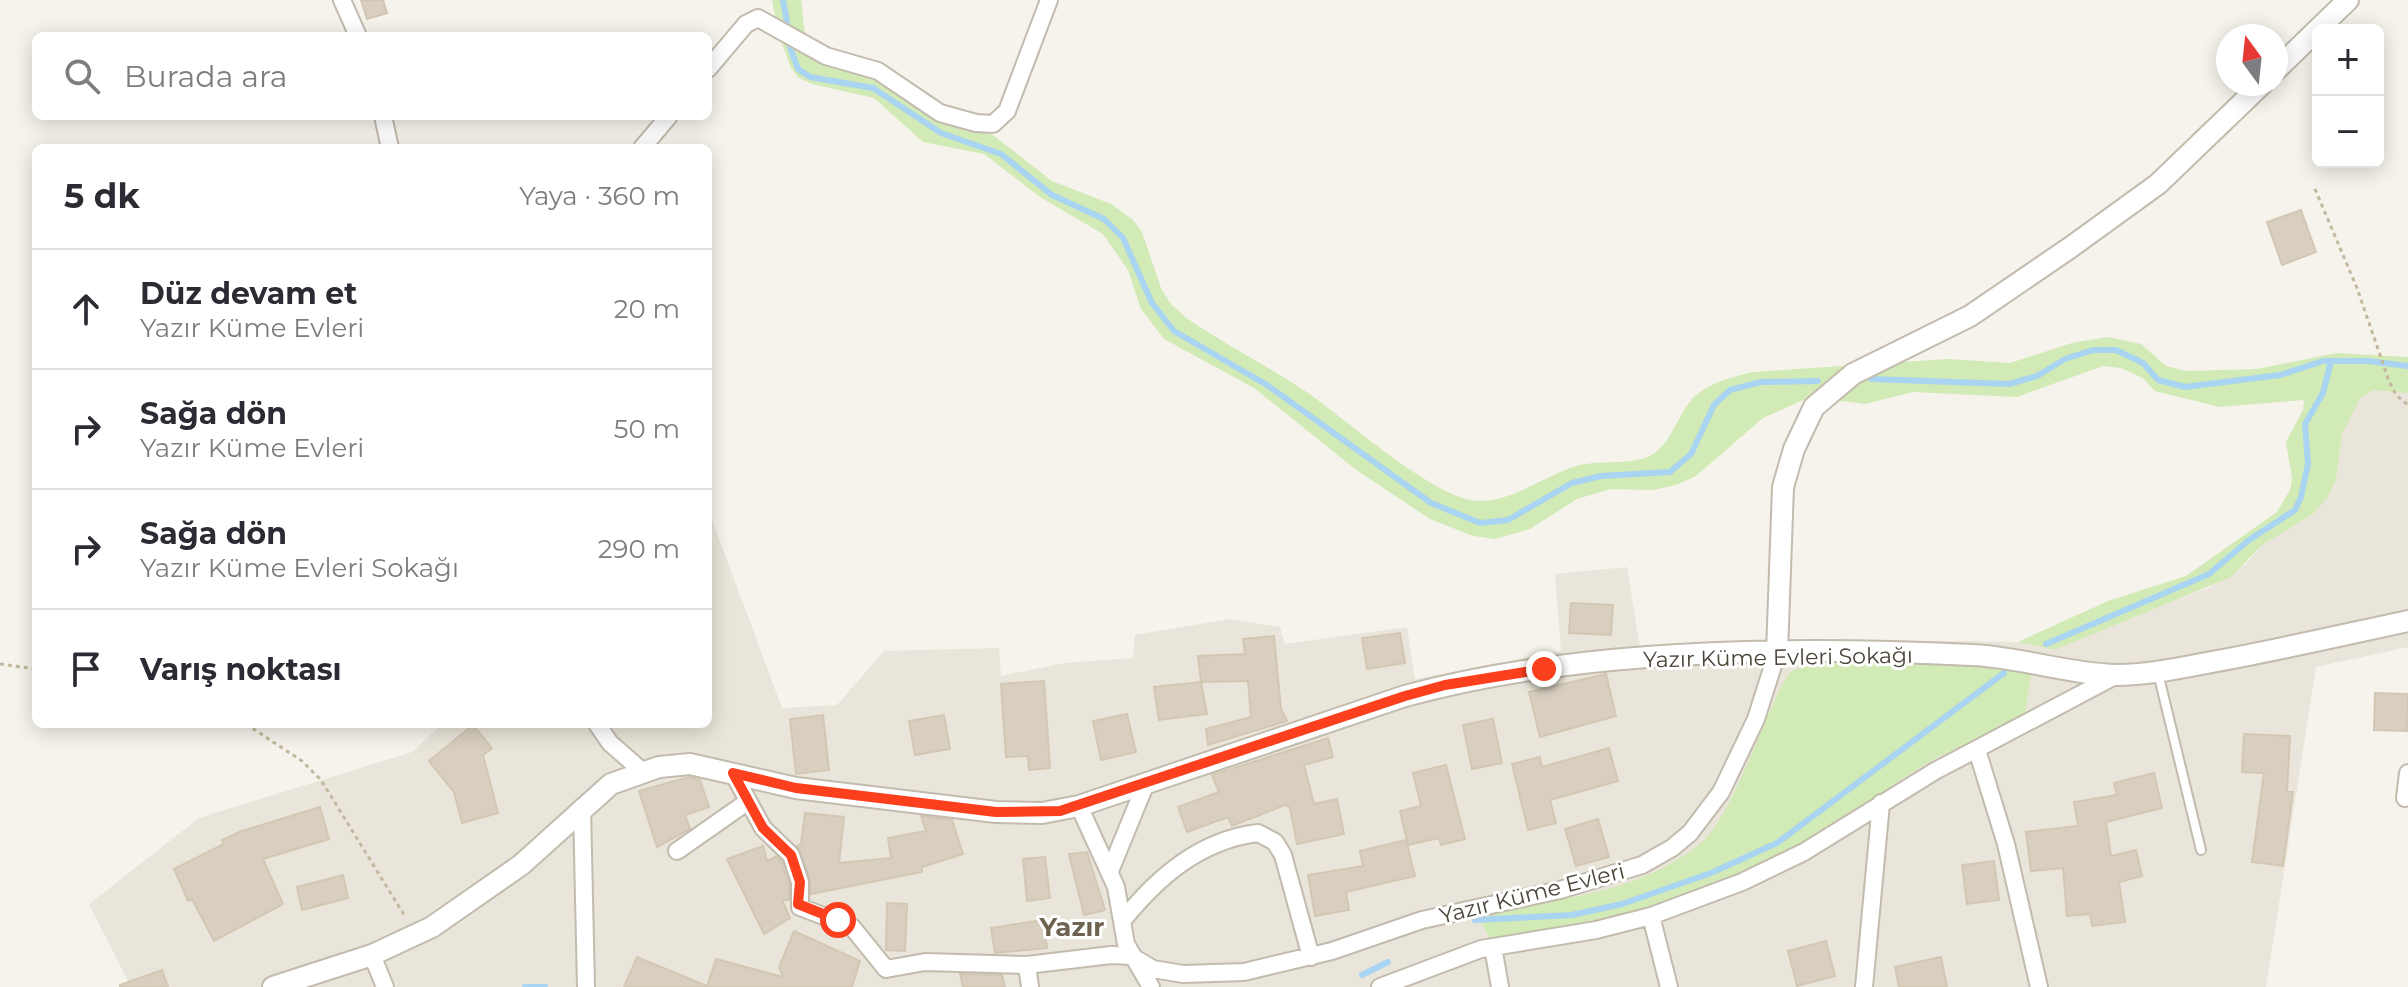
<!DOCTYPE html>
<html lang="tr">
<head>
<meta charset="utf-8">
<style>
	:root { --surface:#fff; --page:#f2f2f3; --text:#2b2b33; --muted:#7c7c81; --line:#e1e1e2 }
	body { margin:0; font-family:Montserrat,sans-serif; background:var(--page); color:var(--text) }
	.controls { position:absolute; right:24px; top:24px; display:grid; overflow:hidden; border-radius:12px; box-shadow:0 4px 20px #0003 }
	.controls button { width:72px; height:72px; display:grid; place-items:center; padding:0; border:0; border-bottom:2px solid var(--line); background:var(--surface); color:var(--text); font:40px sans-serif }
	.compass { position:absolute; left:2216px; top:24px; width:72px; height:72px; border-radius:50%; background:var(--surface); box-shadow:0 4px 20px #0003; rotate:345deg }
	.stop { position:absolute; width:24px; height:24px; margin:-18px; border:6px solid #fc3f1d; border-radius:50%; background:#fff }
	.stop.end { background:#fc3f1d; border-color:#fff; box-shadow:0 2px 8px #0008 }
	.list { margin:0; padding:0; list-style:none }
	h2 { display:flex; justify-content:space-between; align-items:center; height:104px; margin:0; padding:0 32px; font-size:34px }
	h2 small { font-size:26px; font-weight:400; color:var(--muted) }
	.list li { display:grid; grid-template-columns:52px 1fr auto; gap:24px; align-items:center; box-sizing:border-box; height:120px; padding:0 32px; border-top:2px solid var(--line) }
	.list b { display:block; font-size:30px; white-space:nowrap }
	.list p { margin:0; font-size:26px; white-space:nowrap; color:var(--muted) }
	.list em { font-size:26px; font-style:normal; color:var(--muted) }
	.icon { flex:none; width:44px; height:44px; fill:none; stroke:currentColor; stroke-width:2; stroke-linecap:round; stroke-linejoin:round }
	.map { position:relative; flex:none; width:2408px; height:987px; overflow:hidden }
	.search { position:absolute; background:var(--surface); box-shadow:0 4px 20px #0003; left:32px; top:32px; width:680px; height:88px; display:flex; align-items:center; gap:20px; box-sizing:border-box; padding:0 28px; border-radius:12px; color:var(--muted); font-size:30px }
	.panel { position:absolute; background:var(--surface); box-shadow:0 4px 20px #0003; left:32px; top:144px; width:680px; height:584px; border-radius:12px }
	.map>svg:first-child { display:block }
	.residential { fill:#eae5da }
	.green { fill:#d2eab5 }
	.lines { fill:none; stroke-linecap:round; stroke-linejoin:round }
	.stream { stroke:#a9d4f2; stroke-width:6 }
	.building { fill:#d8cfc1; stroke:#d3c7b4; stroke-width:2 }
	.service-casing { stroke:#c2bbae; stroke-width:12 }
	.minor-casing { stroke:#c2bbae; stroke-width:20 }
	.tertiary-casing { stroke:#c2bbae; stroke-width:24 }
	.path { stroke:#c4b79f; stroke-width:3; stroke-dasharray:4 4; stroke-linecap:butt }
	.service { stroke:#fff; stroke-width:8 }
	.minor { stroke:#fff; stroke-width:16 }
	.tertiary { stroke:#fff; stroke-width:20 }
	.route { stroke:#fc3f1d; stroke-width:10 }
	.labels { text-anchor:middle; stroke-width:6; stroke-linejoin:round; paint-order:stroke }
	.street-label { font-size:22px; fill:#4b4439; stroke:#fff }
	.quarter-label { font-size:26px; font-weight:bold; fill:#6e6250; stroke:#fff }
</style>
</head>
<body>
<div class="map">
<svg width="2408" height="987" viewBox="0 0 2408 987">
	<rect width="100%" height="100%" fill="#f6f3ec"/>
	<!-- residential -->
	<path class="residential" d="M2391,389L2408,393V647L2316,667L2266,987H131L89,904L199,818L412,752L442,724H708V509L782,708L837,705L884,651L999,648L1001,676L1064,663L1133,658L1135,635L1231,619L1280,627L1285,644L1407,627L1415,679L1561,651L1555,574L1627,567L1640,648L1760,641H1975L2018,642L2055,650L2128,617L2208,588L2246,564L2262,545L2313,514L2336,480L2342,434L2350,413L2360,398L2373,390Z"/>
	<!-- green -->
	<path class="green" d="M772,0H801L807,52L832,66L884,83L936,120L993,135L1052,181L1111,204L1132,219L1142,232L1161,288L1170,303L1185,317C1224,344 1266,365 1305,391C1344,417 1436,501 1479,501C1512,501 1540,479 1570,468C1594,459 1618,465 1642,459C1671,452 1676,413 1696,395C1712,382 1733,377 1752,372L1948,359L2010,363L2072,343L2108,337L2141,344L2166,366L2186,371L2257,369L2337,353L2408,357V393L2373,390L2360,398L2342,434L2336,480L2327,498L2313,514L2262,545L2231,577L2055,650L2018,642L2108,601L2186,576L2277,512L2290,490L2292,478L2286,442L2303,410L2304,400L2220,407L2155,391L2143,378L2121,368L2103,366L2017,397L1913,392L1865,404L1810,397L1763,418L1696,476L1676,485L1653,490L1611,489L1577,499L1530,529L1495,539L1473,536L1430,519L1355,469L1254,388L1164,339L1141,309L1128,270L1103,234L1040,197L984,154L923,142L874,98L812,84L799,78L791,68L779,35Z
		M1968,663L2028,670L2031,676L2025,714C1993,735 1955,746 1922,766C1889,786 1860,811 1827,832C1725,895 1606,922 1489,938L1478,914C1555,898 1638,896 1702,842C1736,813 1777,678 1792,671C1828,655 1922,670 1968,663Z"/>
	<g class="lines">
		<!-- stream -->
		<path class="stream" d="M783,0L787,22
			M790,47L798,69L810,77L873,88L941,133L1001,154L1052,195L1104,219L1123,238L1152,303L1174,331L1267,385L1431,503L1480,523L1508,520L1572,483L1601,476L1670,472L1691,454L1714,405L1730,390L1761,382L1818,381
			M1871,379L2009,384L2037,376L2065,359L2093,350H2116L2143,363L2158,380L2185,387L2280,375L2323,361H2368L2408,366
			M2046,644L2209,574L2249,540L2295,510L2301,497L2308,464L2305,424L2323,393L2331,361
			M1475,920L1572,915L1622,904L1711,873L1777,843L2004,673
			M1362,975L1388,962
			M525,987H545"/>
	</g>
	<!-- building -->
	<path class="building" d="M361,0H383L387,13L367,19Z
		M2301,210L2316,252L2282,265L2267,222Z
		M1571,603L1613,605L1611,635L1569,633Z
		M1400,633L1405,663L1367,669L1362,638Z
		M1274,636L1281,709L1287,721L1208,745L1206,729L1251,717L1248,681L1201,682L1198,656L1245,654L1243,639Z
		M1606,674L1616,716L1540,737L1529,692Z
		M1044,681L1050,768L1029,770L1028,756L1006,757L1001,684Z
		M1201,682L1207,714L1159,720L1154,687Z
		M2375,693L2408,694L2407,731L2374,730Z
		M1127,714L1136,752L1101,760L1093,721Z
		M823,715L829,770L796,774L790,719Z
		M944,715L950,749L915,755L909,721Z
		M1493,719L1502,763L1472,769L1463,725Z
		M473,725L492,748L483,755L498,813L462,823L454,792L429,761Z
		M2244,734L2290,736L2287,792H2293L2283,866L2252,862L2264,773L2242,772Z
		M1328,738L1333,757L1304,765L1314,804L1337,799L1344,834L1297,844L1290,808L1285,805L1232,826L1228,817L1187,832L1178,807L1219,792L1212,775Z
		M1609,748L1618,781L1550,800L1556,823L1528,830L1512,764L1540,757L1542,767Z
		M1446,765L1465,839L1441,845L1439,838L1408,845L1400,811L1421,806L1413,773Z
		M2154,773L2162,808L2106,822L2111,856L2136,850L2142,876L2119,882L2125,922L2092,926L2090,914L2067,916L2063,868L2031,871L2026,832L2078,826L2074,802L2117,795L2114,783Z
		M689,777L700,780L709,807L685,815L690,829L657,847L639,791Z
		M320,807L329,839L263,859L283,904L214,941L192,899L188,901L174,869L224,844L222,840L242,831Z
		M805,813L844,817L839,863L891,858L888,838L926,831L921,816L952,820L963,854L922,867V872L811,894L810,879L797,846L801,844Z
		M1598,819L1609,857L1576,866L1565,829Z
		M1406,840L1415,876L1346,892L1349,910L1315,916L1308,875L1363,866L1360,851Z
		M763,846L767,861L777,856L781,861L789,884V900H782L790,918L764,934L727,859Z
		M1087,852L1105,910L1084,915L1069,854Z
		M1045,857L1050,898L1027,901L1023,859Z
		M1994,861L1999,900L1967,904L1962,865Z
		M343,875L348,898L302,910L297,887Z
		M887,903L907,904L905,951L886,950Z
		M1043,920L1047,948L995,953L991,928Z
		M794,931L860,961L852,987H624L637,957L707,986L716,959L783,977L779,967Z
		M1826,941L1835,976L1797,986L1788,951Z
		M1941,957L1947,987H1899L1895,967Z
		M162,970L168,987H120V985Z
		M960,974L1002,975L1005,987H963Z"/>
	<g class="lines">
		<defs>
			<path id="service" d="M2158,673L2201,850"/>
			<path id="minor" d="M342,0L358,36
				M708,69L746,24L758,18L826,56L878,71L940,113L976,123L993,124L1007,111L1049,0
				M383,116L390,148
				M642,148L669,116
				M597,724L610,743L642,771
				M1977,750L2006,844L2039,987
				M733,773L763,828L791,855L800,882V907L852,927L886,969L925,962L1027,965L1111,955L1131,956L1153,969L1183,974L1244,972L1332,951L1422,920L1560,890L1642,865L1672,848L1690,833L1721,792L1756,719L1777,653
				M2405,798L2408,773
				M1079,806L1116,887L1126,944L1151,987
				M582,807L586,987
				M677,851L747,802
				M1110,871L1146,783
				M1651,916L1669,987
				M1123,920C1158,877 1200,840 1258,833L1275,842L1283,855L1311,957
				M1493,947L1500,987
				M372,955L385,987
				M1027,965L1030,987
				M1380,987L1481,949L1596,930L1651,916L1742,882L1804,852L1935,771L2117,675
				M1864,987L1881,803"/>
			<path id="tertiary" d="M2276,70L2348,0
				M1777,653L1783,487L1794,449L1814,407L1853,374L1970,316L2071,247L2158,184L2262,84
				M273,987L372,955L432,927L521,865L611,784L659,767L690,764L796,788L996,812L1042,813L1079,806L1405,696C1579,648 1792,646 1972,655C2020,657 2068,674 2116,675C2148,675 2180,668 2212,662C2278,650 2343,635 2408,621"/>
		</defs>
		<!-- service casing -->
		<use href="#service" class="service-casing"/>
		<!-- minor casing -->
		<use href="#minor" class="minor-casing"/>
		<!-- tertiary casing -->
		<use href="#tertiary" class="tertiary-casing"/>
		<!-- path -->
		<path class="path" d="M2315,189L2357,288L2389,381L2396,395L2408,405
			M0,664L36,669
			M246,724L302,761L321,780L406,918"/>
		<!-- service -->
		<use href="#service" class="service"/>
		<!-- minor -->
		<use href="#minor" class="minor"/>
		<!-- tertiary -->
		<use href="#tertiary" class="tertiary"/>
	</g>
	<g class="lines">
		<!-- route -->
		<path class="route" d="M838,920L798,904L800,882L791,855L763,828L733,773L796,788L996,812L1060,811L1405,696L1445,685L1544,669"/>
	</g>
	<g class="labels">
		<!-- street labels -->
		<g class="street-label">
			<text transform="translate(1778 657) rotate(-1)" y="8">Yazır Küme Evleri Sokağı</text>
			<text transform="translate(1532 893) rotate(-14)" y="8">Yazır Küme Evleri</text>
		</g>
		<!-- quarter labels -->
		<g class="quarter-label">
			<text x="1072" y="936">Yazır</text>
		</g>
	</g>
</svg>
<div class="controls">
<button>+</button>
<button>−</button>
</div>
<svg class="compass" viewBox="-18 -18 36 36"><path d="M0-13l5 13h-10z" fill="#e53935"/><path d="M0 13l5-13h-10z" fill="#7c7c81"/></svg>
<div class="stop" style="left:838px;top:920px"></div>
<div class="stop end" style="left:1544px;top:669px"></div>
<div class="search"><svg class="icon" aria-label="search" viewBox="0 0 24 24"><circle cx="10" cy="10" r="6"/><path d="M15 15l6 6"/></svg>Burada ara</div>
<section class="panel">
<h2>5 dk<small>Yaya · 360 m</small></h2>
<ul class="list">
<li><svg class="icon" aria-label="ahead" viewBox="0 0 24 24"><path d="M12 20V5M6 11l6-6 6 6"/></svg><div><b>Düz devam et</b><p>Yazır Küme Evleri</p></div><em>20 m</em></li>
<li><svg class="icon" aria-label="right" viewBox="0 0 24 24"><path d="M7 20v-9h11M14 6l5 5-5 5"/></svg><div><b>Sağa dön</b><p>Yazır Küme Evleri</p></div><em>50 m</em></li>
<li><svg class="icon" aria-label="right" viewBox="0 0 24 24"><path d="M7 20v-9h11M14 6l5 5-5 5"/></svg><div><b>Sağa dön</b><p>Yazır Küme Evleri Sokağı</p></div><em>290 m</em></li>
<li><svg class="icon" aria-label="arrive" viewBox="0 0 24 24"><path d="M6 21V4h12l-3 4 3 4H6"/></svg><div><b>Varış noktası</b></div></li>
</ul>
</section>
</div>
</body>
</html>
